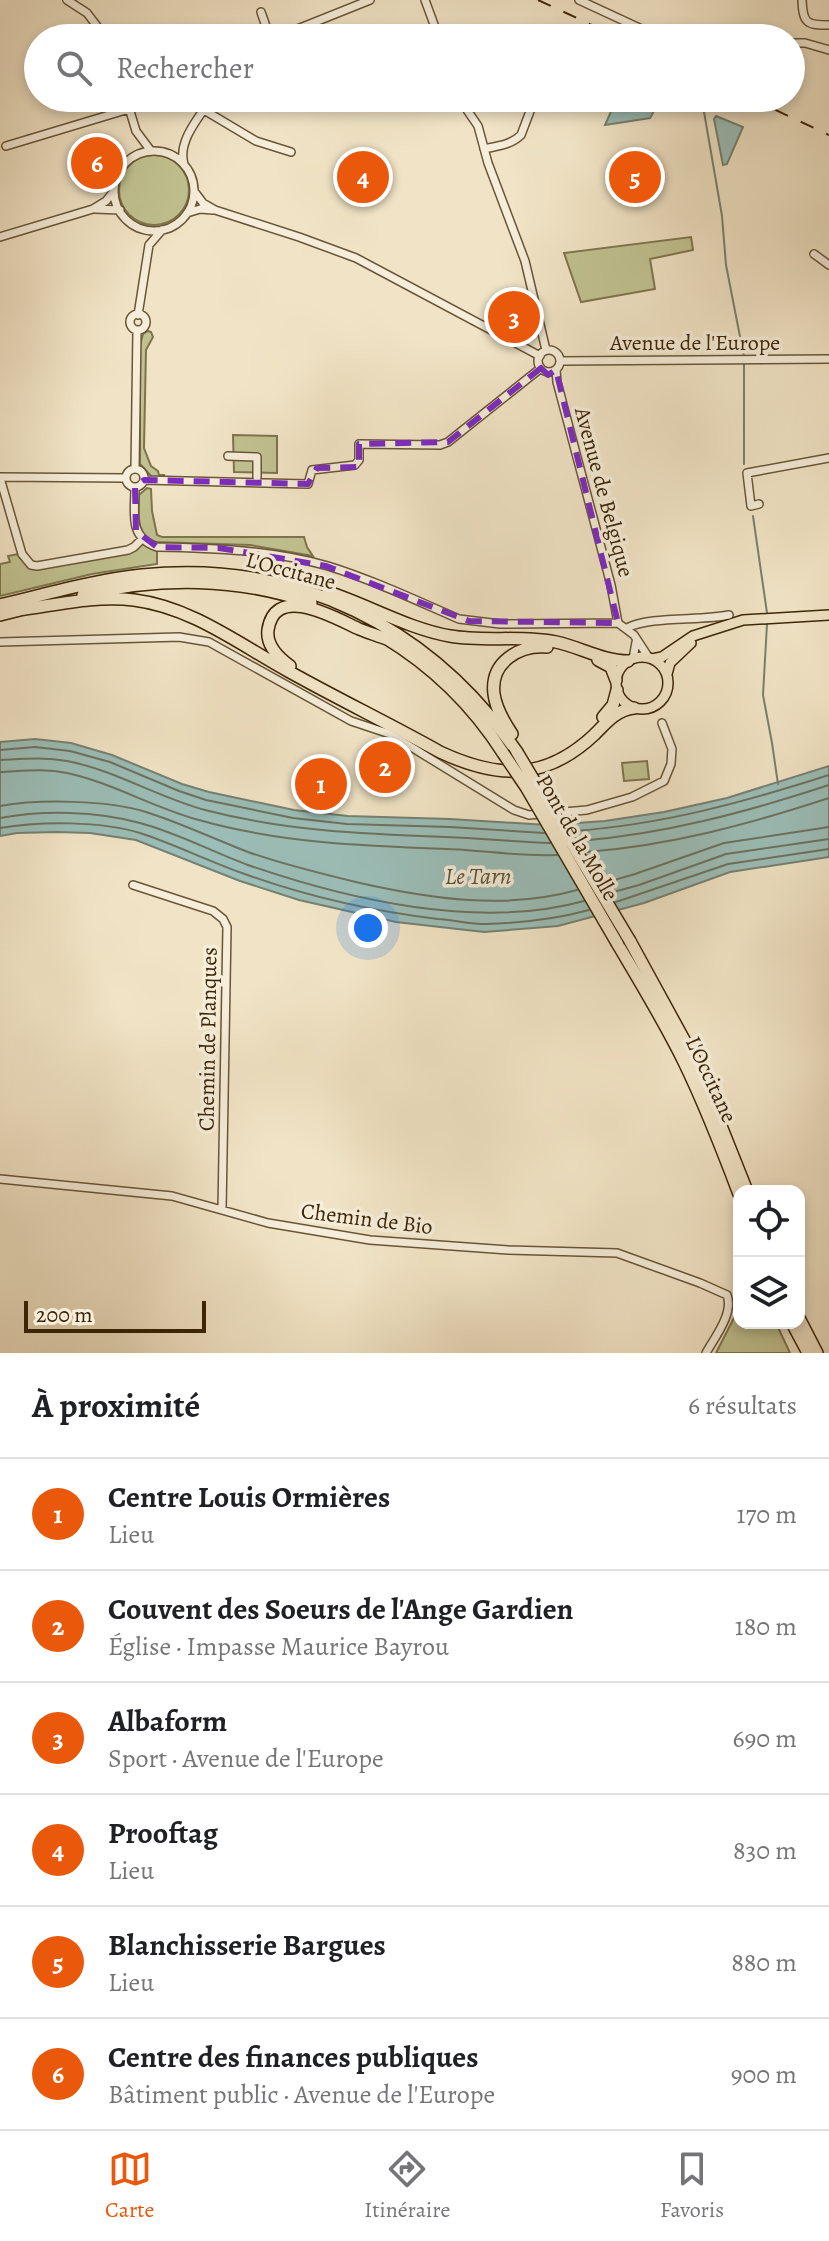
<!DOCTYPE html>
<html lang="fr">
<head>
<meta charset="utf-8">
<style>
	:root { --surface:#fff; --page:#f2f2f2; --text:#202124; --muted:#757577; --line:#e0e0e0; --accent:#ea580c }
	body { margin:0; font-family:Alegreya,serif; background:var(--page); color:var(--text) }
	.controls { position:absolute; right:24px; bottom:24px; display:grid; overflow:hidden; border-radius:16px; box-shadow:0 4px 12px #0003 }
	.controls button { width:72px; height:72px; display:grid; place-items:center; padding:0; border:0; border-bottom:2px solid var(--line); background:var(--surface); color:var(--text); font:40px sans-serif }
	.scale { position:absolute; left:24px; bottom:20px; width:182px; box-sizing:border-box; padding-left:8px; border:4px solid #3c2606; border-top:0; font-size:22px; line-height:28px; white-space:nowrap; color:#3c2606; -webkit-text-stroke:6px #f6edda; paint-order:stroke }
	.you { position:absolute; left:368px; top:928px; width:28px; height:28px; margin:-20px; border:6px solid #fff; border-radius:50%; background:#1a73e8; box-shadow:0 0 0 12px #1a73e833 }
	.badge { display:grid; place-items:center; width:52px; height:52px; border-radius:50%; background:var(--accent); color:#fff; font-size:26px; font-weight:700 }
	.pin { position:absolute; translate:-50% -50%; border:4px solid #fff; box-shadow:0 2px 8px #0006 }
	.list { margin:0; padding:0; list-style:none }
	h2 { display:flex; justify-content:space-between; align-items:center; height:104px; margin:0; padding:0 32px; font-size:34px }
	h2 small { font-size:26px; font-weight:400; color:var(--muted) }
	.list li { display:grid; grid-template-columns:52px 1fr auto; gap:24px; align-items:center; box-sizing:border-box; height:112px; padding:0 32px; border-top:2px solid var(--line) }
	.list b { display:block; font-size:30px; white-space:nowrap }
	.list p { margin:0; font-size:26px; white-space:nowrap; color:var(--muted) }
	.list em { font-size:26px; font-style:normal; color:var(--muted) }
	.icon { flex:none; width:44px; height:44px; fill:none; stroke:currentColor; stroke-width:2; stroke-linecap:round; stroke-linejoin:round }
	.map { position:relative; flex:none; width:829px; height:1353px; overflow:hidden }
	.search { position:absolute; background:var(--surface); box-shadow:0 4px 12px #0003; left:24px; right:24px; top:24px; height:88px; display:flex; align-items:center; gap:20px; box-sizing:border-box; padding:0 28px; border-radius:44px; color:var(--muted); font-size:30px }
	.sheet { height:776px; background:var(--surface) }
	nav { display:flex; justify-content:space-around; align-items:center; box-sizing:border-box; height:112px; border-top:2px solid var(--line); background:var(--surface); font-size:22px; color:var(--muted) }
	nav a { display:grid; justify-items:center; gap:4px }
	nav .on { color:var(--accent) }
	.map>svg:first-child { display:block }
	.green { fill:#c1c291; stroke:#7e744c; stroke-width:2 }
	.water { fill:#9bbeb8; stroke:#758171; stroke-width:2 }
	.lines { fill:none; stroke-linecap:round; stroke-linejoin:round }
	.shore { stroke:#6c725f; stroke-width:2 }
	.stream { stroke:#758171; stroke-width:2 }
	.minor-casing { stroke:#695636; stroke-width:10 }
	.major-casing { stroke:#3c2606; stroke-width:12 }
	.highway-casing { stroke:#3c2606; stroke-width:14 }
	.minor { stroke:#f6edda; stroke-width:7 }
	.major { stroke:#f1e4c6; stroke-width:9 }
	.highway { stroke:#f1e4c6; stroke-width:11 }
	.rail { stroke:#3c2606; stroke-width:2; stroke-dasharray:14 14; stroke-linecap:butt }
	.highway-bridge-casing { stroke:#3c2606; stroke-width:14; stroke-linecap:butt }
	.highway-bridge { stroke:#f1e4c6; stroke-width:11 }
	.marked { fill:none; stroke:#7b2cbf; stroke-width:6; stroke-dasharray:16 10; stroke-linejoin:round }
	.labels { text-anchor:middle; stroke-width:7; stroke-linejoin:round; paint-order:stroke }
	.street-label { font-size:22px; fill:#3c2606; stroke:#f6edda }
	.water-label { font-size:24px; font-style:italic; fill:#58543b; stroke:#f6edda }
</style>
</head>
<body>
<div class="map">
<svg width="829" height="1353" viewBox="0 0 829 1353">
	<rect width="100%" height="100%" fill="#f1e4c6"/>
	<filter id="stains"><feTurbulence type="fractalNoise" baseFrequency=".0025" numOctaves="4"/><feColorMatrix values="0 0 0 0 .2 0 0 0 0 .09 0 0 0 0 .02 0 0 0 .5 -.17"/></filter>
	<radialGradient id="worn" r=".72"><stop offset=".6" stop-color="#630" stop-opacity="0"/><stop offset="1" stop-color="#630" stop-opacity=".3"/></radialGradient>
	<!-- green -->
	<path class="green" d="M119 190a35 35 0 1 1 70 0a35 35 0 1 1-70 0Z
		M691,237L693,250L650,259L655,289L581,302L564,253Z
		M148,331L151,332L153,337L146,350L144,448L151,466L158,471L159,475H164V477H152L140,464V345L143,334Z
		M233,435L277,436V473L234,472Z
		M147,488L151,489L152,511L157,535L162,537H304L307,547L313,556L250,545L154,542C135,535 139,512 139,495Z
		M142,539L157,547V564L92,574L0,596V564L10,562L8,556L18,554L31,565L128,550Z
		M647,761L649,779L624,781L622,763Z
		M739,1308V1323H776L790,1353H716Z"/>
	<!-- water -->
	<path class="water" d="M617,98H661L650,118L605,125Z
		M716,116L743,127L727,164L723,165L714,119Z
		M35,739L71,743L112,755L182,784L209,792L294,810L348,816L450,819L548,825L605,821L664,812L727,798L829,766V857L730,872L644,903L558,926L484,932L396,922L299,900L240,881L136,840L90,833L57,832L17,833L0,836V742Z"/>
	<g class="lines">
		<!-- shore -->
		<path class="shore" d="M0,750L35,747L70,751L110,762L179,791L206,800L293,818L347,824L450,827L544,833
			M0,760C23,759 44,757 67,761C115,770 157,797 205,810C286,831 363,834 446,837C481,838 515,842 550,843
			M0,772C23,771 44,768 67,773C113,783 154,808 199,820C280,843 363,846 447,849C483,850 521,857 557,855
			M0,806C39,799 108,800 146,812C181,823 214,839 248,852C285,865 322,874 360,883C431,899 506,910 577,890
			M0,818C44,810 96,811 140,823C175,832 213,852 248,865C349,900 479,930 584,901
			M0,828C40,821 101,821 140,833C174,844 208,861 242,873C305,896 371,911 438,919C454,920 470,924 486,924C521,923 556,919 589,910
			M573,831C661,825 745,802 829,775
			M579,841C665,834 747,812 829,785
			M586,852C669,846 750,824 829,798
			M604,883L635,874L724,843L829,827
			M610,893L639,885L726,854L829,839
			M616,902L728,864L829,849"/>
		<!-- stream -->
		<path class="stream" d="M703,106L722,216L726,265L744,357
			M744,364V464
			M753,516L767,613
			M767,624L763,695L772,743L778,784"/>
		<defs>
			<path id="minor" d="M67,0L87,13L106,38
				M425,0L439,38
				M579,0L661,38
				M802,0C803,24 807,25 829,25
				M261,12L270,38
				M275,38L370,0
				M791,43H805L829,50
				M126,98L136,131L151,151
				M455,98L465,107L478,126L488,163L525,261L546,350
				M204,110L256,141L291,152
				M6,146L129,109
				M484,149C497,146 511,145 521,135L535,98
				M114 191a40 40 0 1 1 80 0a40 40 0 1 1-80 0Z
				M184,164C177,141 200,116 212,98
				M194,191L203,203L215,210L299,237L356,258L540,356
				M95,209L120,210
				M187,213L200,209L213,210
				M0,237L93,209L106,201L114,191
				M814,254L829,265
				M130 322a8 8 0 1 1 16 0a8 8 0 1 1-16 0Z
				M138,315L149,245L162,230
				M538 361a11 11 0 1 1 22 0a11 11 0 1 1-22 0Z
				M561,361L829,359
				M556,370L557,382L611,585L618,623
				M228,456L257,457V477
				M135,469L137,330
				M126 478a9 9 0 1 1 18 0a9 9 0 1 1-18 0Z
				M0,477L126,478
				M0,478L22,554L31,565L37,566L128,550L134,547L142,539
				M144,480L308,484L312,470L355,465L359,460V444L440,445L448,442L541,368
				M135,487C135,513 128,537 157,547C214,548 272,550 328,566C373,580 415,600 459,619L500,624L618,623L634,635L649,658
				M759,504L751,506L747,473L829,458
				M627,628C649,616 701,621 729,615
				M0,642L179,637L209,642L351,721L390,734L514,810L529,815L587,810L632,797L664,781L671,764L672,749L662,723
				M633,659L636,642
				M133,885L213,911L223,919L227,927L222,1210
				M0,1179L172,1196L268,1223L370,1240L508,1250L617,1253L700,1283L727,1295C734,1313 715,1337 706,1353"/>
			<path id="major" d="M616 683a26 26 0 1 1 52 0a26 26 0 1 1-52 0Z
				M652,659L662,657L693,636L743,620L829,615
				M667,674L670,663L691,643"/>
			<path id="highway" d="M328,592C368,605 409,629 450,636C485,642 521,635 556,642C580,647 603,661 628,661
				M83,595C158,577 238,577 311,603
				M0,605C47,594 94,580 142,575C296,559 431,627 517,752
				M18,610C56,605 96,595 134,600C191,607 239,644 288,671C338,699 390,724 440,752C498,779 545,781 594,735C606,723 616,710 634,708
				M0,615L24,609
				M384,637C432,666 473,706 503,753
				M598,660L611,667L616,680
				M290,666C279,658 266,645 268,630C275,582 337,619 359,629C369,633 379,636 389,640
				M603,717L613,705L617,690
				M512,734C504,722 496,709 494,694C490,662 519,645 547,647
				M630,941L694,1058L747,1191
				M617,943C640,982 664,1021 684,1062C705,1105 722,1149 739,1194
				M799,1318L817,1353
				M792,1323L808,1353"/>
		</defs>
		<!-- minor casing -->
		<use href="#minor" class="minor-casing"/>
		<!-- major casing -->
		<use href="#major" class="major-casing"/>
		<!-- highway casing -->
		<use href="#highway" class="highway-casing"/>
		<!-- minor -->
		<use href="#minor" class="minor"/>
		<!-- major -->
		<use href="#major" class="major"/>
		<!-- highway -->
		<use href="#highway" class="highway"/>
		<!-- rail -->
		<path class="rail" d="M538,0L620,38
			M750,98L829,135"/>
		<defs>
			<path id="highway-bridge" d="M517,752L630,941
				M503,753L526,787L617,943"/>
		</defs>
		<!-- highway-bridge casing -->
		<use href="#highway-bridge" class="highway-bridge-casing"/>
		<!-- highway-bridge -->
		<use href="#highway-bridge" class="highway-bridge"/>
	</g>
	<!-- marked area -->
	<path class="marked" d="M541,368L548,375L556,370L618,623L469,621L326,566L219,548L157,547L136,531L135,487L144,480L308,484L317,468L359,467V444L448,442Z"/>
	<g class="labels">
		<!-- street labels -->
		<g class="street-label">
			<text x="695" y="350">Avenue de l'Europe</text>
			<text transform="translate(605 492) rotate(75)" y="8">Avenue de Belgique</text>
			<text transform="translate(291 570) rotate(15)" y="8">L'Occitane</text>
			<text transform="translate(578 837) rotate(60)" y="8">Pont de la Molle</text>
			<text transform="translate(207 1039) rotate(-89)" y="8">Chemin de Planques</text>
			<text transform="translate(712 1079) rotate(65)" y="8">L'Occitane</text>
			<text transform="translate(367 1218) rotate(7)" y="8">Chemin de Bio</text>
		</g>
		<!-- water labels -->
		<g class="water-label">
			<text x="478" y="884">Le Tarn</text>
		</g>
	</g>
	<rect width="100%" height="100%" filter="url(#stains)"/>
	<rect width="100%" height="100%" fill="url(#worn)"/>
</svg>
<div class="controls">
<button><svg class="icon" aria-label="locate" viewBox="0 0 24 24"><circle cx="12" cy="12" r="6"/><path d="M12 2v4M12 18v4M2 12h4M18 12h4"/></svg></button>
<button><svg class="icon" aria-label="layers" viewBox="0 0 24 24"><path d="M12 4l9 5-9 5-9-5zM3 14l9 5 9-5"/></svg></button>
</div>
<div class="scale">200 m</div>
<div class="you"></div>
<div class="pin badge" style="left:321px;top:784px">1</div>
<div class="pin badge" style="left:385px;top:767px">2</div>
<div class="pin badge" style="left:514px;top:317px">3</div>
<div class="pin badge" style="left:363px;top:177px">4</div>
<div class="pin badge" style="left:635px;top:177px">5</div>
<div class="pin badge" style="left:97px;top:163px">6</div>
<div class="search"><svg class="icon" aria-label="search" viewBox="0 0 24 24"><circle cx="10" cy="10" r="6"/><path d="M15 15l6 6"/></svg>Rechercher</div>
</div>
<section class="sheet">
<h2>À proximité<small>6 résultats</small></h2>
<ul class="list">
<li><span class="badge">1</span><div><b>Centre Louis Ormières</b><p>Lieu</p></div><em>170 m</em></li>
<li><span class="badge">2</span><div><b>Couvent des Soeurs de l'Ange Gardien</b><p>Église · Impasse Maurice Bayrou</p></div><em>180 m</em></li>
<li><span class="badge">3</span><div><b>Albaform</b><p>Sport · Avenue de l'Europe</p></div><em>690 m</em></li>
<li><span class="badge">4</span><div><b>Prooftag</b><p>Lieu</p></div><em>830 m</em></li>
<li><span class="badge">5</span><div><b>Blanchisserie Bargues</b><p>Lieu</p></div><em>880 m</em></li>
<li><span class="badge">6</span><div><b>Centre des finances publiques</b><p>Bâtiment public · Avenue de l'Europe</p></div><em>900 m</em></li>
</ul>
</section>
<nav>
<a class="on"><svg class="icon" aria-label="map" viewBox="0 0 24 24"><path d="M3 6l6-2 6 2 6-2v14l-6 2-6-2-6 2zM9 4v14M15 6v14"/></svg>Carte</a>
<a><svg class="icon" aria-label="directions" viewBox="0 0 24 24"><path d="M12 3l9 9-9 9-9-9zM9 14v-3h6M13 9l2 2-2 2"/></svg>Itinéraire</a>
<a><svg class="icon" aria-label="saved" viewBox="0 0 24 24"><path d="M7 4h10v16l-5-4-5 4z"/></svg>Favoris</a>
</nav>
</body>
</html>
